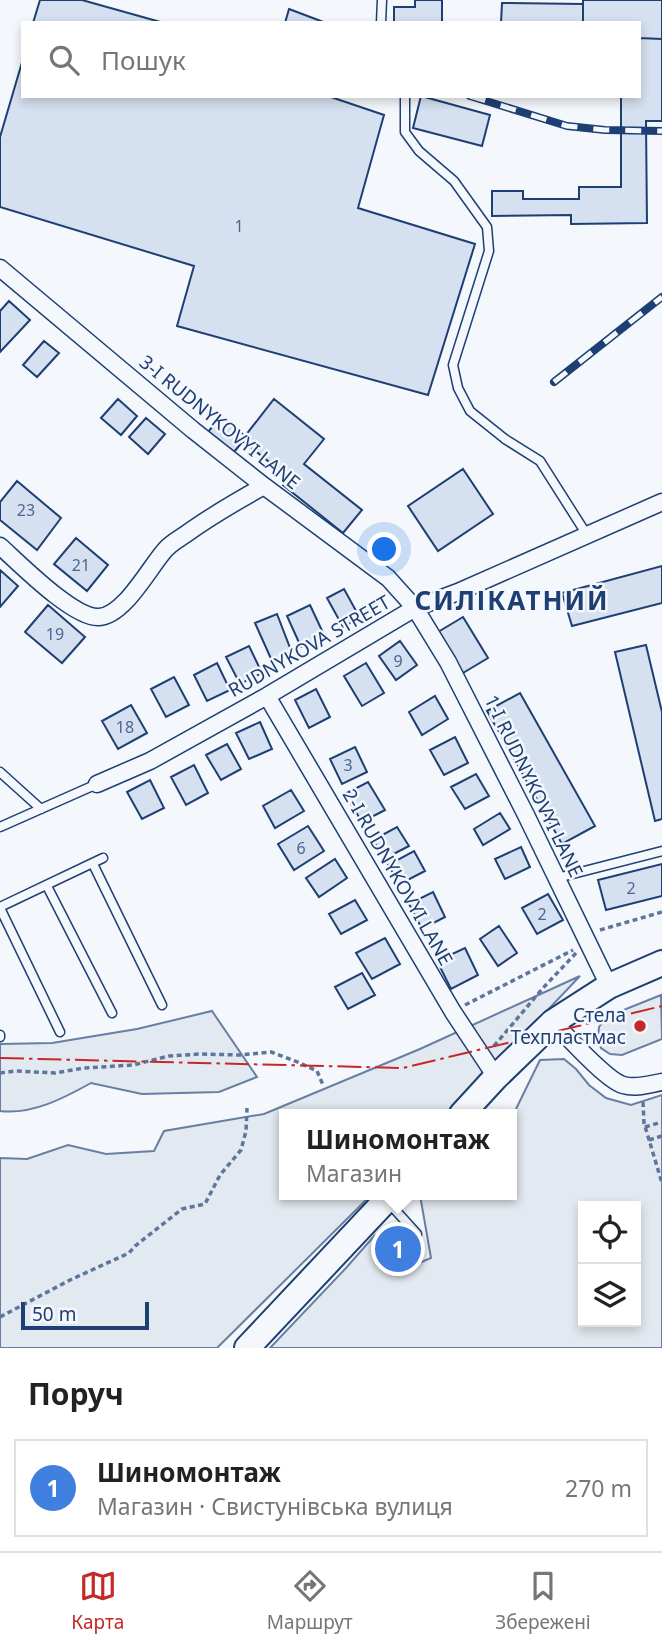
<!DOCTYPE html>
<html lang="uk">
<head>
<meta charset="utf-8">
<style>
	:root { --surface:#fff; --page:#f2f2f2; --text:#222; --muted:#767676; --line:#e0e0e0; --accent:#c62828 }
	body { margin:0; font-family:"Noto Sans",sans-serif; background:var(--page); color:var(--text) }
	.controls { position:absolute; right:21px; bottom:21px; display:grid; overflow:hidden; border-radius:0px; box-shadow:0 4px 10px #0003 }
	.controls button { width:63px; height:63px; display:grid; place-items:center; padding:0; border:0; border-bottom:2px solid var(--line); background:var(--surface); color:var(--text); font:35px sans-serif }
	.scale { position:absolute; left:21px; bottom:18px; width:128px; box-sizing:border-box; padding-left:7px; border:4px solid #1d3f73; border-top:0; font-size:19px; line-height:24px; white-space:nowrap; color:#1d3f73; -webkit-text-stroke:5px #f4f7fb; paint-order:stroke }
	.you { position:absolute; left:385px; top:550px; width:24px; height:24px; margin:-18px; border:5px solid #fff; border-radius:50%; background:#1a73e8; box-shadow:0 0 0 10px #1a73e833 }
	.badge { display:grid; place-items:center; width:46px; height:46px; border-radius:50%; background:var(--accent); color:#fff; font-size:23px; font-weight:700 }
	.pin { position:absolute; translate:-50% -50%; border:4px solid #fff; box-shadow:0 2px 7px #0006 }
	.popup { position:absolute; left:279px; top:1109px; width:238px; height:91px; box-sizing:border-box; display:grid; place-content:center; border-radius:0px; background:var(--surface); filter:drop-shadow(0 2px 5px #0005); font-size:23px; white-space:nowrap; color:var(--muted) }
	.popup b { font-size:26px; color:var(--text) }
	.popup::after { content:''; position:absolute; left:50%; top:100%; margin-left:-14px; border:14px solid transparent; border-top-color:var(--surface) }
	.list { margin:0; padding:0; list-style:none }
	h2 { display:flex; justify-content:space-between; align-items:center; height:91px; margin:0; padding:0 28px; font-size:30px }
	h2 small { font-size:23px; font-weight:400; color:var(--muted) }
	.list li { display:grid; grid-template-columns:46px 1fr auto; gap:21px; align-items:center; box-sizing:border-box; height:98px; margin:0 14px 14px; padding:0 14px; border:2px solid var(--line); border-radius:0px }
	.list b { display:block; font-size:26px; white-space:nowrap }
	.list p { margin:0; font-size:23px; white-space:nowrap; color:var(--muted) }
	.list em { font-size:23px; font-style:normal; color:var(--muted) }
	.icon { flex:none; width:38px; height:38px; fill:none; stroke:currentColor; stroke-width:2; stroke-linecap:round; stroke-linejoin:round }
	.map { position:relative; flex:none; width:662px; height:1348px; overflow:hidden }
	.search { position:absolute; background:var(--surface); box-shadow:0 4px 10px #0003; left:21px; right:21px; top:21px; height:77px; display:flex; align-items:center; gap:18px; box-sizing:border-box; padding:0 24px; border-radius:0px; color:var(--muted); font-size:26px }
	.sheet { height:203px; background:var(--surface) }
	nav { display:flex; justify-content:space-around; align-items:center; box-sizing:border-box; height:98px; border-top:2px solid var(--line); background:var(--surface); font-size:19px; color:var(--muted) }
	nav a { display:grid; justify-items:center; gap:4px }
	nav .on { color:var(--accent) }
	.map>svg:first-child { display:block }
	.green { fill:#e3e9f0; stroke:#687fa3; stroke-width:2; fill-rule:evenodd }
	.building { fill:#d5e0f0; stroke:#1d3f73; stroke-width:2 }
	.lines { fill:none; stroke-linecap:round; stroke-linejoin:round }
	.lane-casing { stroke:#1d3f73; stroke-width:11 }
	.street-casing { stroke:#1d3f73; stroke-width:19 }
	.primary-casing { stroke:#1d3f73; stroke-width:28 }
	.path { stroke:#5e769c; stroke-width:3.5; stroke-dasharray:5 3.5; stroke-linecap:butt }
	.lane { stroke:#f4f7fb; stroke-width:8 }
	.street { stroke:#f4f7fb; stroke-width:16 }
	.primary { stroke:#f4f7fb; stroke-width:24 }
	.rail-casing { stroke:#1d3f73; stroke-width:8 }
	.rail { stroke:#f4f7fb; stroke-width:5; stroke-dasharray:16; stroke-linecap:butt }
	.power { stroke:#c62828; stroke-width:2; stroke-dasharray:24 5 3.5 5; stroke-linecap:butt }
	.poi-dot { fill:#c62828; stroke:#f4f7fb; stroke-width:2.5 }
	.labels { text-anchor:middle; stroke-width:5; stroke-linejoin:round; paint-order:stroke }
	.number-label { font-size:16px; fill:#4b6792 }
	.street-label { font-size:19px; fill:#1d3f73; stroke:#f4f7fb }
	.poi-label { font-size:19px; fill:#1d3f73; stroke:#f4f7fb; text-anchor:end }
	.district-label { font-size:26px; font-weight:bold; letter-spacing:2px; fill:#1d3f73; stroke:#f4f7fb }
</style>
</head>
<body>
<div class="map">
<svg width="662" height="1348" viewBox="0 0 662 1348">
	<rect width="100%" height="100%" fill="#f4f7fb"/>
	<!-- green -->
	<path class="green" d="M580,976L449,1114H284V1195H371L217,1348H0V1158L27,1159L68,1145L106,1154L154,1151L164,1131L264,1114L420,1049Z
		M661,995L662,1039L622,1055L610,1054L601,1048L598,1038L599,1027L606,1017Z
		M212,1011L257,1077L219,1092L142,1094L91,1083C64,1098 32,1115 0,1111V1044L52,1043L137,1029Z
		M564,1059L576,1069L589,1085L606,1098L631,1105L662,1095V1348H270L346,1268L375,1235L405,1269L431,1258L420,1195H512L511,1114L515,1111L540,1060ZM583,1206H636V1322H583Z"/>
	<!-- building -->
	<path class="building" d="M40,0H82L164,23H33Z
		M415,0H442V23H394V7H415Z
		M583,0H662V39L639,38V23H583Z
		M502,3L583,4V23H501Z
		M289,9L326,23H285Z
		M639,38L662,39V121H646L647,223L571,224V215L492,216V191H523V199H579V187H621V96H639Z
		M23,59V96H328L384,115L358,208L475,244L428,395L177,326L194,266L0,207V137Z
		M421,96L490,115L482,146L413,128Z
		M9,301L30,320L0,352V311Z
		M44,341L59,353L37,377L23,365Z
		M118,399L137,416L121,435L101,418Z
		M274,399L324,439L304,464L362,510L343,533L283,485L289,478L243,441L234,452L208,432L221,416L245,436Z
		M146,418L165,434L148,454L129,437Z
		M463,469L493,514L438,551L408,506Z
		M17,481L61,518L37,550L0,520V502Z
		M76,538L108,565L87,591L54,564Z
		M662,566V603L572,626L562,593Z
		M0,570L18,586L0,607Z
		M344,589L360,618L343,627L327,598Z
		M48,605L85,637L62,663L25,632Z
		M310,605L325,637L301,647L287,616Z
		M277,614L292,653L272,661L255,623Z
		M463,617L488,658L463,673L438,632Z
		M400,641L417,665L396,680L379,656Z
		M646,645L662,712V819L655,821L615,652Z
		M249,646L262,673L240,684L226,657Z
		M217,663L230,690L207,701L194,675Z
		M366,663L384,693L362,706L344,676Z
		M174,677L189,705L166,717L151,689Z
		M316,689L330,717L309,728L295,700Z
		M520,693L595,826L562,844L487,711Z
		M435,696L448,719L422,735L409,712Z
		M131,705L147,733L118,749L102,721Z
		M260,722L272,749L249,759L236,733Z
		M455,737L468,763L444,775L430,750Z
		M227,744L241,769L221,780L206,755Z
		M355,747L367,772L342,784L330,759Z
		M194,765L208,793L186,805L171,777Z
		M476,774L489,796L465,809L451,787Z
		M150,780L164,808L142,819L127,792Z
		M368,782L385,810L362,822L345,794Z
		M291,790L304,811L275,828L263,806Z
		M500,813L510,829L483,845L474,829Z
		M308,826L324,851L294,870L278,844Z
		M397,827L409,846L384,859L373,840Z
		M521,847L530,867L505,879L495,859Z
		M414,851L425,871L400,884L388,865Z
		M335,859L347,878L319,897L306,878Z
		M662,864V896L606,910L598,880Z
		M433,892L445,917L422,929L409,904Z
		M548,894L563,920L537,934L522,908Z
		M355,900L367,920L341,934L329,914Z
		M499,926L517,953L498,966L480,939Z
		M385,938L400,964L372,979L356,953Z
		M465,948L478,975L451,989L437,961Z
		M362,973L375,995L348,1009L335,987Z
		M391,1229L418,1255L405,1269L378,1243Z"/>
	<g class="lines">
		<defs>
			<path id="lane" d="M381,23L382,0
				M405,96V132L419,151L454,181L487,227L489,251L453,365L458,388L470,411L505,439L540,461L587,535
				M0,772L41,809
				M0,827L97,784
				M93,864L162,1005
				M557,878L662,851
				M47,886L112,1013
				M0,907L103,858
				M0,908L60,1032
				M0,1035V1037
				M388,1202L417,1234"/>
			<path id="street" d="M0,268L193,430L264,486L388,578L415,608L448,662L526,815L609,986
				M0,546C19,563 74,619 99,617C124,616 149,568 165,550C171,543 179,539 186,534C211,516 237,501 264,486
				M267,696L453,1012L496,1077
				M97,784L150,761L267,696L415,608L458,592L662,502
				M553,1022C567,1036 606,1080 623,1085C636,1089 650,1084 662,1082"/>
			<path id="primary" d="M462,1114L496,1077L553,1022L609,986L662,963
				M247,1348L391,1195"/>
		</defs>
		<!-- lane casing -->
		<use href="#lane" class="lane-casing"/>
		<!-- street casing -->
		<use href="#street" class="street-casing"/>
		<!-- primary casing -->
		<use href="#primary" class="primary-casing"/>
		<!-- path -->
		<path class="path" d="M600,930L662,912
			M465,1005L573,950
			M494,1046L543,988L577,952
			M0,1073L16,1071L55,1073L84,1068L133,1065L169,1056L200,1054L240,1055L271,1052L300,1063L317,1071L323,1085
			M643,1102L644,1123L662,1183
			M645,1127L662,1122
			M649,1140L662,1136
			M0,1317L70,1280L129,1253L135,1246L182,1209L205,1204L220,1175L241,1150L246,1131L247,1108"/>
		<!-- lane -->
		<use href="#lane" class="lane"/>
		<!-- street -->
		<use href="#street" class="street"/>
		<!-- primary -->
		<use href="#primary" class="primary"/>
		<defs>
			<path id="rail" d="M470,96L567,126L605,130L662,131
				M554,382L662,297"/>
		</defs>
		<!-- rail casing -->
		<use href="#rail" class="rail-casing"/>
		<!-- rail -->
		<use href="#rail" class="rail"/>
		<!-- power -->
		<path class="power" d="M0,1058L403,1068L662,1006"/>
	</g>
	<!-- markers -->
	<circle class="poi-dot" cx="640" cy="1026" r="7"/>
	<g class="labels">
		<!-- number labels -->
		<g class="number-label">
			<text x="239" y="232">1</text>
			<text x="26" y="516">23</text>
			<text x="81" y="571">21</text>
			<text x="55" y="640">19</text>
			<text x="398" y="667">9</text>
			<text x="125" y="733">18</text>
			<text x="348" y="771">3</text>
			<text x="301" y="854">6</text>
			<text x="631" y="894">2</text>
			<text x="542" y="920">2</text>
		</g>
		<!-- street labels -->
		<g class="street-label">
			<text transform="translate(220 422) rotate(39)" y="7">3-I RUDNYKOVYI LANE</text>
			<text transform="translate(309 646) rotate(-30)" y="7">RUDNYKOVA STREET</text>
			<text transform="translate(534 786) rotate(64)" y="7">1-I RUDNYKOVYI LANE</text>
			<text transform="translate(398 877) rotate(60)" y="7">2-I RUDNYKOVYI LANE</text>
		</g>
		<!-- poi labels -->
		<g class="poi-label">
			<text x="626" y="1022">Стела<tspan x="626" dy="22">Техпластмас</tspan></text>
		</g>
		<!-- district labels -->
		<g class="district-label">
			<text x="512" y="610">СИЛІКАТНИЙ</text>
		</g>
	</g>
</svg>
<div class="controls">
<button><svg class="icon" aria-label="locate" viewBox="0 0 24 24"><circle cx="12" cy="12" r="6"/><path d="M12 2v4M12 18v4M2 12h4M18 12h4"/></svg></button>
<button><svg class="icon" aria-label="layers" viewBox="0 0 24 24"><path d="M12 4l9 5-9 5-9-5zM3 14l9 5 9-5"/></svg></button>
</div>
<div class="scale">50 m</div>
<div class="you"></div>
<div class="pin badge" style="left:398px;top:1249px;background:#3f7fe0">1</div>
<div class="popup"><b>Шиномонтаж</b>Магазин</div>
<div class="search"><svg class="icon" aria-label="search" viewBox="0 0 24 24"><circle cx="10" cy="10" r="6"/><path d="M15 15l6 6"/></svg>Пошук</div>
</div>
<section class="sheet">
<h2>Поруч<small></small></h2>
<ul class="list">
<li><span class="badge" style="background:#3f7fe0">1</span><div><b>Шиномонтаж</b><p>Магазин · Свистунівська вулиця</p></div><em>270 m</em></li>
</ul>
</section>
<nav>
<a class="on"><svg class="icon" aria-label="map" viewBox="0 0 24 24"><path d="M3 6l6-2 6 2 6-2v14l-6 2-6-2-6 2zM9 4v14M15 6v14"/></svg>Карта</a>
<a><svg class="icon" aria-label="directions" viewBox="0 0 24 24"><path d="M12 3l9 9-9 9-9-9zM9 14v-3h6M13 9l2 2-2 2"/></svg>Маршрут</a>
<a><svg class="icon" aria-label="saved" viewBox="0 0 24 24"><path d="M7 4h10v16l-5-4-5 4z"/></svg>Збережені</a>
</nav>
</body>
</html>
